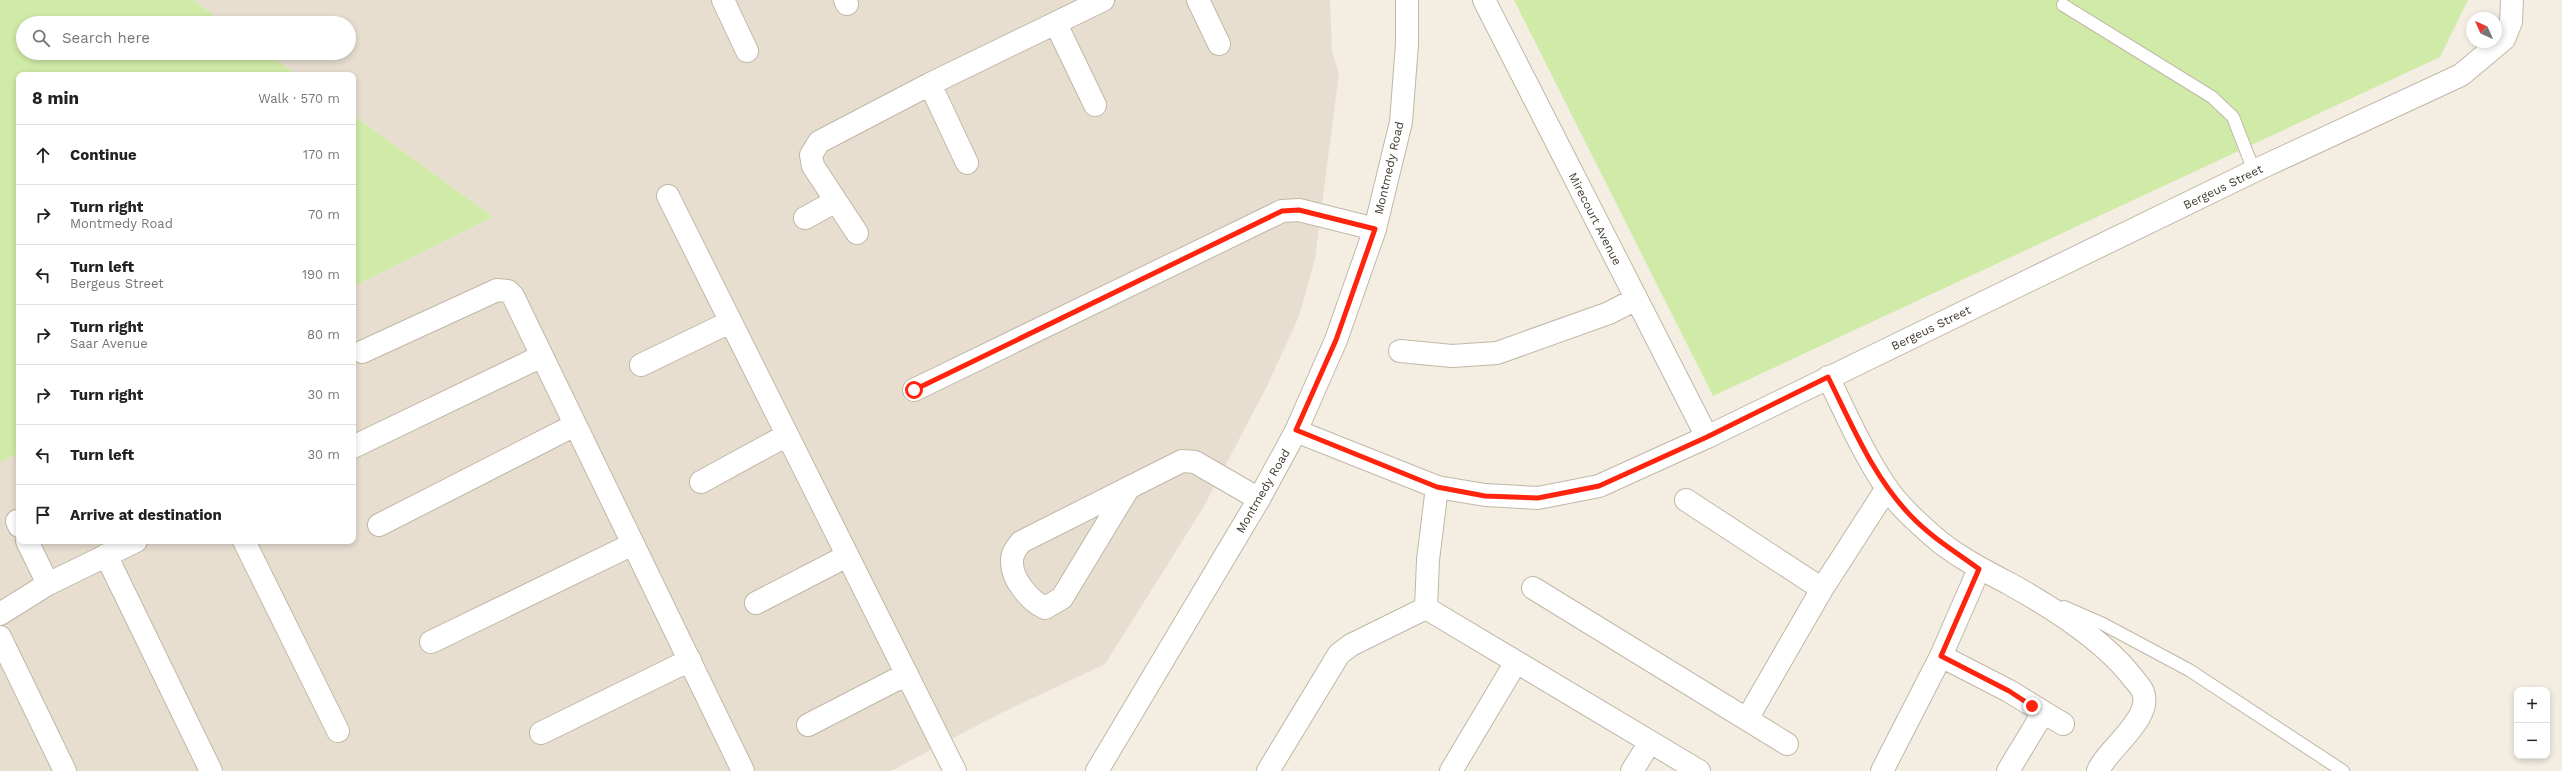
<!DOCTYPE html>
<html lang="en">
<head>
<meta charset="utf-8">
<style>
	:root { --surface:#fff; --page:#f2f2f2; --text:#222; --muted:#767676; --line:#e0e0e0 }
	body { margin:0; font-family:"Work Sans",sans-serif; background:var(--page); color:var(--text) }
	.controls { position:absolute; right:12px; bottom:12px; display:grid; overflow:hidden; border-radius:8px; box-shadow:0 2px 6px #0003 }
	.controls button { width:36px; height:36px; display:grid; place-items:center; padding:0; border:0; border-bottom:1px solid var(--line); background:var(--surface); color:var(--text); font:20px sans-serif }
	.compass { position:absolute; left:2466px; top:12px; width:36px; height:36px; border-radius:50%; background:var(--surface); box-shadow:0 2px 6px #0003; rotate:315deg }
	.stop { position:absolute; width:12px; height:12px; margin:-9px; border:3px solid #ff240d; border-radius:50%; background:#fff }
	.stop.end { background:#ff240d; border-color:#fff; box-shadow:0 1px 4px #0008 }
	.list { margin:0; padding:0; list-style:none }
	h2 { display:flex; justify-content:space-between; align-items:center; height:52px; margin:0; padding:0 16px; font-size:17px }
	h2 small { font-size:13px; font-weight:400; color:var(--muted) }
	.list li { display:grid; grid-template-columns:26px 1fr auto; gap:12px; align-items:center; box-sizing:border-box; height:60px; padding:0 16px; border-top:1px solid var(--line) }
	.list b { display:block; font-size:15px; white-space:nowrap }
	.list p { margin:0; font-size:13px; white-space:nowrap; color:var(--muted) }
	.list em { font-size:13px; font-style:normal; color:var(--muted) }
	.icon { flex:none; width:22px; height:22px; fill:none; stroke:currentColor; stroke-width:2; stroke-linecap:round; stroke-linejoin:round }
	.map { position:relative; flex:none; width:2562px; height:771px; overflow:hidden }
	.search { position:absolute; background:var(--surface); box-shadow:0 2px 6px #0003; left:16px; top:16px; width:340px; height:44px; display:flex; align-items:center; gap:10px; box-sizing:border-box; padding:0 14px; border-radius:22px; color:var(--muted); font-size:15px }
	.panel { position:absolute; background:var(--surface); box-shadow:0 2px 6px #0003; left:16px; top:72px; width:340px; height:472px; border-radius:8px }
	.map>svg:first-child { display:block }
	.residential { fill:#e7ded0 }
	.green { fill:#d0eba7 }
	.lines { fill:none; stroke-linecap:round; stroke-linejoin:round }
	.service-casing { stroke:#c1b7a7; stroke-width:14 }
	.minor-casing { stroke:#c1b7a7; stroke-width:24 }
	.tertiary-casing { stroke:#c1b7a7; stroke-width:24 }
	.service { stroke:#fff; stroke-width:12 }
	.minor { stroke:#fff; stroke-width:22 }
	.tertiary { stroke:#fff; stroke-width:22 }
	.route { stroke:#ff240d; stroke-width:5 }
	.labels { text-anchor:middle; stroke-width:3; stroke-linejoin:round; paint-order:stroke }
	.street-label { font-size:12px; fill:#443c32; stroke:#fff }
</style>
</head>
<body>
<div class="map">
<svg width="2562" height="771" viewBox="0 0 2562 771">
	<rect width="100%" height="100%" fill="#f3ede2"/>
	<!-- residential -->
	<path class="residential" d="M193,0H1330L1332,52L1339,73L1315,259L1299,316L1266,388L1203,508L1105,664L999,714L891,771H0V462L19,453V541H353V287L493,217L353,115V75H297L267,53H349V23H225Z"/>
	<!-- green -->
	<path class="green" d="M0,0H193L225,23H23V53H267L297,75H19V453L0,462Z
		M1514,0H2468L2440,57L1713,396Z
		M353,115L493,217L353,287Z"/>
	<g class="lines">
		<defs>
			<path id="service" d="M2063,5L2212,97L2233,117L2254,171
				M2064,607L2103,624L2189,670L2343,771"/>
			<path id="minor" d="M723,0L747,51
				M845,0L847,4
				M1198,0L1219,44
				M1484,0L1707,437
				M1056,24L1095,105
				M930,84L967,163
				M668,196L955,771
				M805,218L836,201
				M857,233L813,166L811,155L819,142L930,84L1103,0
				M1400,351L1452,356L1497,353L1609,313L1636,299
				M362,352L497,290L508,291L513,296L743,771
				M641,365L730,322
				M1828,377C1846,414 1863,453 1886,487C1899,506 1917,522 1934,537C1956,556 1983,570 2008,583C2048,605 2100,638 2129,673C2133,679 2141,686 2143,692C2153,719 2106,750 2098,771
				M914,390L1282,211L1299,210L1375,229
				M1296,431L1336,340L1375,229L1401,122L1407,44V0
				M353,447L542,356
				M701,482L787,435
				M1437,487L1428,560L1426,608L1699,771
				M1128,489L1062,598L1045,608C1030,601 1011,579 1012,561C1012,553 1016,548 1021,542L1168,468L1182,461L1195,462L1259,499
				M1686,500L1822,589
				M17,521L19,526
				M379,525L575,425
				M27,541L48,584
				M244,541L338,731
				M106,555L211,771
				M1533,588L1787,744
				M756,603L847,556
				M0,614L48,584L136,541
				M0,637L65,771
				M431,642L633,544
				M1941,656L2009,691L2063,724
				M1747,719L1822,589L1887,488
				M808,725L907,674
				M541,733L690,660
				M1268,771L1339,654L1351,645L1426,608
				M1451,771L1516,662
				M1632,771L1650,742
				M1882,771L1941,656L1979,569
				M2008,771L2043,713"/>
			<path id="tertiary" d="M1097,771L1259,499L1296,431L1437,487L1485,495L1538,498L1599,486L1707,437L2254,171L2461,75L2504,39L2511,22L2512,0"/>
		</defs>
		<!-- service casing -->
		<use href="#service" class="service-casing"/>
		<!-- minor casing -->
		<use href="#minor" class="minor-casing"/>
		<!-- tertiary casing -->
		<use href="#tertiary" class="tertiary-casing"/>
		<!-- service -->
		<use href="#service" class="service"/>
		<!-- minor -->
		<use href="#minor" class="minor"/>
		<!-- tertiary -->
		<use href="#tertiary" class="tertiary"/>
	</g>
	<g class="lines">
		<!-- route -->
		<path class="route" d="M914,390L1282,211L1299,210L1375,229L1336,340L1296,430L1437,487L1485,496L1538,498L1599,486L1707,437L1828,377C1852,425 1873,477 1911,516C1931,537 1956,552 1979,569L1941,656L2009,691L2032,706"/>
	</g>
	<g class="labels">
		<!-- street labels -->
		<g class="street-label">
			<text transform="translate(1389 168) rotate(-77)" y="4">Montmedy Road</text>
			<text transform="translate(2223 187) rotate(-26)" y="4">Bergeus Street</text>
			<text transform="translate(1595 219) rotate(63)" y="4">Mirecourt Avenue</text>
			<text transform="translate(1931 328) rotate(-26)" y="4">Bergeus Street</text>
			<text transform="translate(1263 491) rotate(-60)" y="4">Montmedy Road</text>
		</g>
	</g>
</svg>
<div class="controls">
<button>+</button>
<button>−</button>
</div>
<svg class="compass" viewBox="-18 -18 36 36"><path d="M0-13l5 13h-10z" fill="#e53935"/><path d="M0 13l5-13h-10z" fill="#767676"/></svg>
<div class="stop" style="left:914px;top:390px"></div>
<div class="stop end" style="left:2032px;top:706px"></div>
<div class="search"><svg class="icon" aria-label="search" viewBox="0 0 24 24"><circle cx="10" cy="10" r="6"/><path d="M15 15l6 6"/></svg>Search here</div>
<section class="panel">
<h2>8 min<small>Walk · 570 m</small></h2>
<ul class="list">
<li><svg class="icon" aria-label="ahead" viewBox="0 0 24 24"><path d="M12 20V5M6 11l6-6 6 6"/></svg><div><b>Continue</b></div><em>170 m</em></li>
<li><svg class="icon" aria-label="right" viewBox="0 0 24 24"><path d="M7 20v-9h11M14 6l5 5-5 5"/></svg><div><b>Turn right</b><p>Montmedy Road</p></div><em>70 m</em></li>
<li><svg class="icon" aria-label="left" viewBox="0 0 24 24"><path d="M17 20v-9H6M10 6l-5 5 5 5"/></svg><div><b>Turn left</b><p>Bergeus Street</p></div><em>190 m</em></li>
<li><svg class="icon" aria-label="right" viewBox="0 0 24 24"><path d="M7 20v-9h11M14 6l5 5-5 5"/></svg><div><b>Turn right</b><p>Saar Avenue</p></div><em>80 m</em></li>
<li><svg class="icon" aria-label="right" viewBox="0 0 24 24"><path d="M7 20v-9h11M14 6l5 5-5 5"/></svg><div><b>Turn right</b></div><em>30 m</em></li>
<li><svg class="icon" aria-label="left" viewBox="0 0 24 24"><path d="M17 20v-9H6M10 6l-5 5 5 5"/></svg><div><b>Turn left</b></div><em>30 m</em></li>
<li><svg class="icon" aria-label="arrive" viewBox="0 0 24 24"><path d="M6 21V4h12l-3 4 3 4H6"/></svg><div><b>Arrive at destination</b></div></li>
</ul>
</section>
</div>
</body>
</html>
